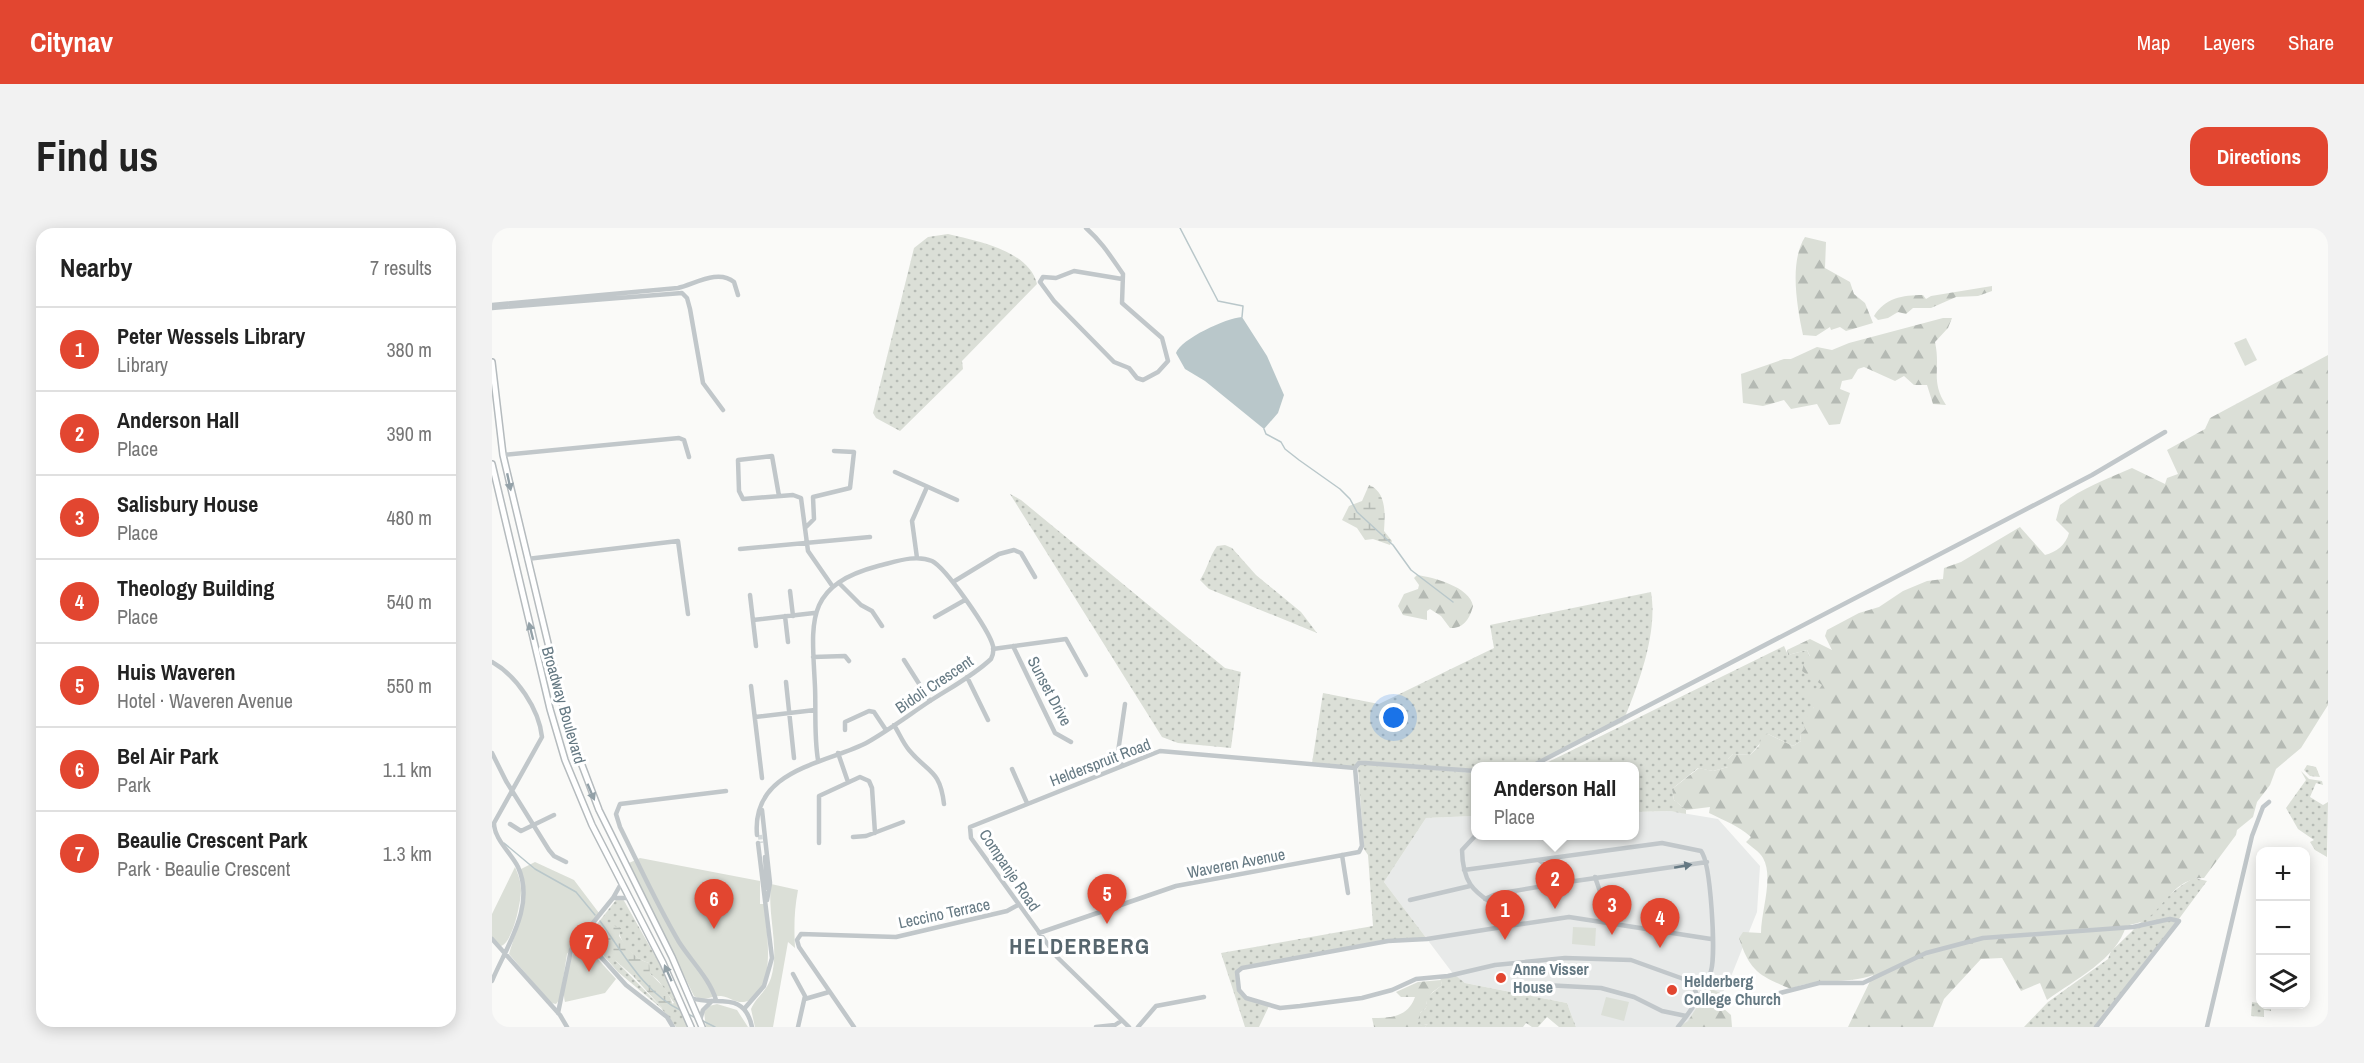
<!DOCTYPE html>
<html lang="en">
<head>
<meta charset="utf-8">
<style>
	:root { --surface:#fff; --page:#f2f2f2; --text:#222; --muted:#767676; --line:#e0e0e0; --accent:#e24630 }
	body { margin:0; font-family:"Archivo Narrow",sans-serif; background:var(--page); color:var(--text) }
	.controls { position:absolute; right:18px; bottom:18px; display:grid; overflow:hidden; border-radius:12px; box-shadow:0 3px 15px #0003 }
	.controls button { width:54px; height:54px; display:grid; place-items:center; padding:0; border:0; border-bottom:2px solid var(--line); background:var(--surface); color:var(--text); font:30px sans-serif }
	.you { position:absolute; left:902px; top:490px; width:21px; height:21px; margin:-15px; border:4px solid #fff; border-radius:50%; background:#1a73e8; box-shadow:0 0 0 9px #1a73e833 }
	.badge { display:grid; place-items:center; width:39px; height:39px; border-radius:50%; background:var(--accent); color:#fff; font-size:20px; font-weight:700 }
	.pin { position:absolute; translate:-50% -50px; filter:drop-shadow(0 2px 3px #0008) }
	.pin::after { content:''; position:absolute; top:32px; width:21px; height:18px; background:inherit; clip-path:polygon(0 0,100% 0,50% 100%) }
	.popup { position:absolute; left:979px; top:534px; width:168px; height:78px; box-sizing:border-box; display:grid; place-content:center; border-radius:12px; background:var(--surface); filter:drop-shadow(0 2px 4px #0005); font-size:20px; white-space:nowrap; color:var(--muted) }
	.popup b { font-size:22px; color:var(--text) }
	.popup::after { content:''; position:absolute; left:50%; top:100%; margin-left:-12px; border:12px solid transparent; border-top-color:var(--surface) }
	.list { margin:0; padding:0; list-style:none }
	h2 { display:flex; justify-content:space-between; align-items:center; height:78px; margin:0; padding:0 24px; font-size:26px }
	h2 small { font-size:20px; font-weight:400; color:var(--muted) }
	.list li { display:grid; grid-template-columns:39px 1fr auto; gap:18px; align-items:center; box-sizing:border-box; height:84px; padding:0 24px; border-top:2px solid var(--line) }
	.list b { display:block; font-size:22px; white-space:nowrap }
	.list p { margin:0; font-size:20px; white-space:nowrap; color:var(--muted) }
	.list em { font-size:20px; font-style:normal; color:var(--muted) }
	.icon { flex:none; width:33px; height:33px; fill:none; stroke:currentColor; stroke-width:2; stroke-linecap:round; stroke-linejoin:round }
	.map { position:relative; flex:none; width:1836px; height:799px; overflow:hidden; border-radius:18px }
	header { display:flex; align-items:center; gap:36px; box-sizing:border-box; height:84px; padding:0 30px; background:var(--accent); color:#fff }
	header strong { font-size:28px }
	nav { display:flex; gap:33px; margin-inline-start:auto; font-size:21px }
	.intro { display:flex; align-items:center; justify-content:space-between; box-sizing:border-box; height:144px; padding:0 36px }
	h1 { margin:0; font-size:42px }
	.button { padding:15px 27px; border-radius:18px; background:var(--accent); color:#fff; font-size:21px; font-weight:700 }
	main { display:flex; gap:36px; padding:0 36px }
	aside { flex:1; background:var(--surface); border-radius:18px; box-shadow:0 3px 15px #0003 }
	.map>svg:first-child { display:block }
	.built { fill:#e8eae9 }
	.grass { fill:url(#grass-dots); fill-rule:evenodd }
	.forest { fill:url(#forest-firs) }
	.wetland { fill:url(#wetland-marsh) }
	.green { fill:#dbdfd7 }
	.water { fill:#b9c7ca }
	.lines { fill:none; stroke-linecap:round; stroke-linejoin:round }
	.stream { stroke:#b9c7ca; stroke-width:1.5 }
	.minor-tunnel { stroke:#d5dadb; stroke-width:4.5; stroke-dasharray:4.5 2; stroke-linecap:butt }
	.major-casing { stroke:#b5bbbe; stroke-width:8 }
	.minor { stroke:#c1c7ca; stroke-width:4.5 }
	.major { stroke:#fff; stroke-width:5 }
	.oneway { fill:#93a1a8 }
	.oneway2 { fill:#657983 }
	.poi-dot { fill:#e24630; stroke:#fff; stroke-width:2 }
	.labels { text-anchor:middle; stroke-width:6; stroke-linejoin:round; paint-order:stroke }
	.street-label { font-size:16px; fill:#657983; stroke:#fff }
	.poi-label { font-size:16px; font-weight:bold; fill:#657983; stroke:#fff; text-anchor:start }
	.district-label { font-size:22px; font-weight:bold; letter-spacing:1.5px; fill:#57666e; stroke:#fff }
</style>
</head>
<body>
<header>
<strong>Citynav</strong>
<nav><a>Map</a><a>Layers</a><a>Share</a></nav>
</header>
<div class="intro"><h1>Find us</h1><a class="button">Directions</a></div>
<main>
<aside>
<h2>Nearby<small>7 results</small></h2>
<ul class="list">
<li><span class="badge">1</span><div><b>Peter Wessels Library</b><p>Library</p></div><em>380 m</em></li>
<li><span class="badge">2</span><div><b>Anderson Hall</b><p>Place</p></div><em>390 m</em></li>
<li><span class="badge">3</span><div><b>Salisbury House</b><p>Place</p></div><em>480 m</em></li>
<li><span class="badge">4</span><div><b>Theology Building</b><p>Place</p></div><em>540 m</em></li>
<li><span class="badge">5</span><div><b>Huis Waveren</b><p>Hotel · Waveren Avenue</p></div><em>550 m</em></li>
<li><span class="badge">6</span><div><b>Bel Air Park</b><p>Park</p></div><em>1.1 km</em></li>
<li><span class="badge">7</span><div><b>Beaulie Crescent Park</b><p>Park · Beaulie Crescent</p></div><em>1.3 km</em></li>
</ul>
</aside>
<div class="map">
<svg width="1836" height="799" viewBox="0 0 1836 799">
	<defs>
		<pattern id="grass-dots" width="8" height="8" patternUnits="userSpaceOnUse" patternTransform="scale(1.5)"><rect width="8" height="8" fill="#dbdfd7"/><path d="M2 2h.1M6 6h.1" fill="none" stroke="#b5bab4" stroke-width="1.8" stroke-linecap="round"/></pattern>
		<pattern id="forest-firs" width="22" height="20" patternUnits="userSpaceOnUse" patternTransform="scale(1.5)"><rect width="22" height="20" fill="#dbdfd7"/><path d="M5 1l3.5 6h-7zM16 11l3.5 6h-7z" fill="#b5bab4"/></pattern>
		<pattern id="wetland-marsh" width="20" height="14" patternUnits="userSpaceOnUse" patternTransform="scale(1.5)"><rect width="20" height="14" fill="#dbdfd7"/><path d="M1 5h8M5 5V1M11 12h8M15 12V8" fill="none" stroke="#b5bab4"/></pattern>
	</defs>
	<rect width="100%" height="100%" fill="#fafaf8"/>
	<!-- built -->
	<path class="built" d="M1178,583L1226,591L1268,638L1265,684L1236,756L1208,799H1084L1075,775L973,755L962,747L892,654L934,590L983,588L984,608H1142L1143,584Z"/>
	<!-- grass -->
	<path class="grass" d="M456,6C484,13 537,22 545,56L470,133L471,141L408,203L384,190L381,185L422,20L436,9Z
		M518,266L529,272L733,440L749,444L739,520L686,515L670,509Z
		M733,317L740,320L764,347L809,384L825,405L717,361L708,352C716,340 717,329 725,318Z
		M1159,364C1166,405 1147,455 1131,494L1040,538H984L983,543L867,535L863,540L820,535L831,465L887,476L1002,420L998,397Z
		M1292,418L1296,427L1315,422L1331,457L1313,501L1308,506L1309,513L1301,518L1276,506L1258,527L1241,526L1236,531V539L1221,543L1206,540L1180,561L1182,572L1194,582V586L1178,583L1143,584L1142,538H1048Z
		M869,536L983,545V588L934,590L892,654L935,711L896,713L750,740L744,746L751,767L778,776L767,799H753L729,725L881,698L876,627L872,621L866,540Z
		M1815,537L1824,539L1828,549L1818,548L1812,542Z
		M1809,543L1817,551L1830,553L1831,557L1824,555L1818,569L1831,577L1836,574L1835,629L1823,622L1818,614L1822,612L1806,601L1794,580L1814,552Z
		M1702,650L1715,653L1607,799H1532L1556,774L1616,731L1619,723C1646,700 1671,666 1702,650Z
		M131,671L175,749L195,799H184L169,780L126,744L97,711L98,705L124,672ZM107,699H126C128,716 141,730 157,735V745L166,752L182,775L170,780L124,733L104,700Z
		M963,747L973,755L1075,775L1084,799H1067L1055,789L1046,799H1040L1034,795L1031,799H933L936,796L923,799L928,785L934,780L935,769L950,757L948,749Z
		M1760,774L1779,777V783L1772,782V789L1759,788Z"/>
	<!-- forest -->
	<path class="forest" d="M1313,9L1334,14L1333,40L1358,54L1362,66L1373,75L1381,95L1354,103L1348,99L1339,102L1338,99L1324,108L1311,107C1305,79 1297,34 1313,9Z
		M1500,58V63L1486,68L1464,69L1439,80H1421L1414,86L1406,84L1396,90L1386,92L1382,88C1393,70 1410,67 1431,67L1434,71L1439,68Z
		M1451,90H1460L1456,100L1443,114C1449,142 1438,152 1454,177L1441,176L1435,157H1422L1412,148L1403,153L1372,139L1366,141L1360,151L1350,153L1348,161L1358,165L1348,196L1337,197L1325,176L1299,181L1292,172L1271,178L1251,175L1249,146L1292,131H1299L1325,119L1340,122L1357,115Z
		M1836,127V477L1809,520L1784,541L1778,557L1765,574L1761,589L1745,602L1744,607L1712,650C1682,650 1674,678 1653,692C1648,695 1640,696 1634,698C1625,731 1582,752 1555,772L1548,755L1529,763L1510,730L1489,731L1452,771L1441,799H1356L1381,747C1354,757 1326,749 1299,761C1268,748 1258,744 1247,710L1251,704L1269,705C1269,683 1282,649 1271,630C1268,624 1258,618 1254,614L1259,609C1245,597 1233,593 1217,585L1218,579L1194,582L1182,572L1180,561L1207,540L1221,543L1236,539V531L1241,526L1258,527L1267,518L1270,507L1276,506L1301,518L1309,513L1308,506L1313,501L1311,494L1322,479L1314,471L1313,462L1318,459L1326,463L1330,457L1310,443L1314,428H1318L1315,422L1296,427L1295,422L1318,411L1340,422L1333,408L1335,402L1367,385L1387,379L1411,363L1435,353L1451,351L1452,340L1469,334L1528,299L1553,327C1564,324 1574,317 1577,305L1564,292L1568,277C1590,260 1615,251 1640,240L1673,256L1675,250L1686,246L1675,222L1713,201L1718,190Z
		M925,347C941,349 978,359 981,378C978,390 972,401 958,400L949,388L938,381L935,383V392L911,387L906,378L912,366L926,361L927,357L922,350Z
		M949,752L950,757C940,765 935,766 934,780L928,785V792L924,798L937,796L933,799H882L880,790C899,790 916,789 923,769H909L904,764L926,754Z
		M1217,760L1235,768L1231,780L1239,787L1240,799H1187L1196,793Z"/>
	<!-- wetland -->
	<path class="wetland" d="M877,257C895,264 893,287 892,303L900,313L898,317L881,311L873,312L865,300L850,292L857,278L870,273Z
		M110,694L129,700L127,708C136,720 141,730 157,735L158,746C169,755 184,771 181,786L170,780L142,749L104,715L100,708Z"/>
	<!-- green -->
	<path class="green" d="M1754,110L1765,132L1753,138L1742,115Z
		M148,630L268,653V676H272C274,698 287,768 252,774C244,775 237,769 229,768C219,767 212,775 202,768L137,635Z
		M43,634L82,652L107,685L75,726L68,771L64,776L59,775L17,726C29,689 31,681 29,641Z
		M23,639C26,646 29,653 29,662C29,674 21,714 9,718L0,709V686Z
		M279,656L306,662C302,683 302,699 303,720L296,714L281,799H263L259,781C264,769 275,763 279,750C288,720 275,687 279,656Z
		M1081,699L1104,700L1103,718L1080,716Z
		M89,716L93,717L124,751L113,765L73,774C69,760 76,726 89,716Z
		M1114,769L1137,774L1132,793L1109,787Z
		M225,776L245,782L256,799H214L212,784L217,778Z"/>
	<!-- water -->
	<path class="water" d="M750,89L775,128L792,167L786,185L772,201L713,153L693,141L684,125C689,111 734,90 750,89Z"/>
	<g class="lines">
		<!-- stream -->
		<path class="stream" d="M688,0L726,73L751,78L750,89
			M772,201L774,206L789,214L793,221L807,232L848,261L858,271L865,284L901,317L919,342L961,374
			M12,615L43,641L84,664L103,687
			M108,693C131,725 153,766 190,783
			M196,786L204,790
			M211,793L223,799"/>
		<!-- minor-tunnel -->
		<path class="minor-tunnel" d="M268,607L269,615"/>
		<defs>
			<path id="major" d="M0,134L11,227L77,503L107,582L180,729L210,799
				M0,236L58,481L73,532L100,597L171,735L199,799"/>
		</defs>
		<!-- major casing -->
		<use href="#major" class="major-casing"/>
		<!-- minor -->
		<path class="minor" d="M594,0C610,14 619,29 631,46L630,75L670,110L676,133L666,144L651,152L645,150L637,140L622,134L562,73L548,54L551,49L564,50L582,43L630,51
			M0,77L186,60C203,56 226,41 242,54L246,67
			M0,80L190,65L195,70L198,81L211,155L231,182
			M11,227L187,210L192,212L197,229
			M403,244L465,272
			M287,268L280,228L246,232L247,263L251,271L301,267L309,270L316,323L341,359
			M313,300L322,291L321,269L358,260L362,224L342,223
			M248,321L378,309
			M425,330L420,293L435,259
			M35,331L186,313L196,386
			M461,354L507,326L522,322L529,325L543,349
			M347,355L369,377L380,383L390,398
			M298,363L301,388
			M258,367L264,418
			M293,388L296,414
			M443,389L473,372
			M261,392L322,385
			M521,418L563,505L579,514
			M501,421L574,411L594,447
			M321,429L353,428L357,433
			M412,432L438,473
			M0,434C25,448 47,481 50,509L2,595C2,611 19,625 26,639C44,678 14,719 0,753
			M475,449L496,492
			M294,454L302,530
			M259,458L270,550
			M263,489L323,482
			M402,497C407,505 411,515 417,522C436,545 448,541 452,576
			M353,502V494L377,483L382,484L394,502
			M0,525L14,553L57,622L62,628L74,634
			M346,525L356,554
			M630,538L626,524L633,476
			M1040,538L1600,247L1673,204
			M863,540L867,535H873L984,543
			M520,541L535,575
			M270,582L278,655L275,672
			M18,596L29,603L62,587
			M265,607C259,540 336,536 376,514C397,502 417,487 438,473C458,460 481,448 499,431C501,427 502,423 501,418C497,402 454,340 440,333C423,326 403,334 386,338C311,358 320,395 323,459C324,483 322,508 326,532
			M984,607L970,622C971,674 1000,665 1023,697L1077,689L1219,711
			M361,609L374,608L411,594
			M327,615V568L368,549L377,553L380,560L383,605
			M850,627L856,665
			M273,629L275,660
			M1048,633L1077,653
			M972,642L1170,615L1209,623C1219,635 1224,726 1219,743C1213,763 1199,783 1186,799
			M1103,649L1114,681
			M121,670H138
			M993,671L1004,666L1076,654L1215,634
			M918,672L978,658
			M1023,697L935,711L896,713L750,740L745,744L747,762L754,770L788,780L808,778L870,770L900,762L924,751L956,748L1003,737L1073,730L1139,732L1200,754L1215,753
			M547,705L684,658L867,624L870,618L863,540
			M92,710L134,757L175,789L181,799
			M0,711L68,787L75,799
			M301,746L313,768L306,799
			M1200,754L1206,770
			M1052,757L1109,760L1142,769L1170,783L1194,788
			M1288,765L1327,755H1371L1434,725L1491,710L1641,699L1678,691L1687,693L1604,799
			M199,770C223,779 252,761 260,799
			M313,771L337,764
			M224,772C218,751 199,733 187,714C165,677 147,637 128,599L124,586L128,576L234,563
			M252,781L272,758L280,730L266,615
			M66,785L79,722L121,670L130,654
			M208,792L211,782L220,773
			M362,799L307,719L305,712L309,706L404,709L515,683L526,677
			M604,799L623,797L629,793
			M637,799L565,729L479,610L478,599L668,523L863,540
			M646,799L664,778L712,769
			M1715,799L1760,608L1771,579L1777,574"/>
		<!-- major -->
		<use href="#major" class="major"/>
	</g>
	<!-- one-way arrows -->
	<defs><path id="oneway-solid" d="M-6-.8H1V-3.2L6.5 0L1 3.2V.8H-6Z" transform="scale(1.5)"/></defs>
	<g class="oneway">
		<use href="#oneway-solid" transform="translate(17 254) rotate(78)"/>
		<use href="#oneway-solid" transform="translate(39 403) rotate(-104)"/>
		<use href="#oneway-solid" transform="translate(99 564) rotate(67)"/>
		<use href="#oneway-solid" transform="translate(176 745) rotate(-114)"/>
	</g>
	<use class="oneway2" href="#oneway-solid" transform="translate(1191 638) rotate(-10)"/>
	<!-- markers -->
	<g class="poi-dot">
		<circle cx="1009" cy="750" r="6"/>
		<circle cx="1180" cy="762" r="6"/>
	</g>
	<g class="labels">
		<!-- street labels -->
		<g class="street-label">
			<text transform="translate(442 456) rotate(-34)" y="6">Bidoli Crescent</text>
			<text transform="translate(558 463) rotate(62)" y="6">Sunset Drive</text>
			<text transform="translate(72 477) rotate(74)" y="6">Broadway Boulevard</text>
			<text transform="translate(608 534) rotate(-21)" y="6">Helderspruit Road</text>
			<text transform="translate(744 635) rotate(-11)" y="6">Waveren Avenue</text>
			<text transform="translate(518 642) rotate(56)" y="6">Companje Road</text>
			<text transform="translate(452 685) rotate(-12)" y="6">Leccino Terrace</text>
		</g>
		<!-- poi labels -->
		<g class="poi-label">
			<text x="1021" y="747">Anne Visser<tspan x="1021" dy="18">House</tspan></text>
			<text x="1192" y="759">Helderberg<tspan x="1192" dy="18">College Church</tspan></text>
		</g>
		<!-- district labels -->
		<g class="district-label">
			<text x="588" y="726">HELDERBERG</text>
		</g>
	</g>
</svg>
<div class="controls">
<button>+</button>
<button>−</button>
<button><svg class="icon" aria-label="layers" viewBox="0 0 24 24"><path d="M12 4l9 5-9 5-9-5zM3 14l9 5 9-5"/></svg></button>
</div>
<div class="you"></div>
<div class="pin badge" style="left:1013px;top:712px">1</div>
<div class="pin badge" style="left:1063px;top:681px">2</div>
<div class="popup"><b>Anderson Hall</b>Place</div>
<div class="pin badge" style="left:1120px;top:707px">3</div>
<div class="pin badge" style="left:1168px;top:720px">4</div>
<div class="pin badge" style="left:615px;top:696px">5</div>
<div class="pin badge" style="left:222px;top:701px">6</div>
<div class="pin badge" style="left:97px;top:744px">7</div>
</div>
</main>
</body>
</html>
